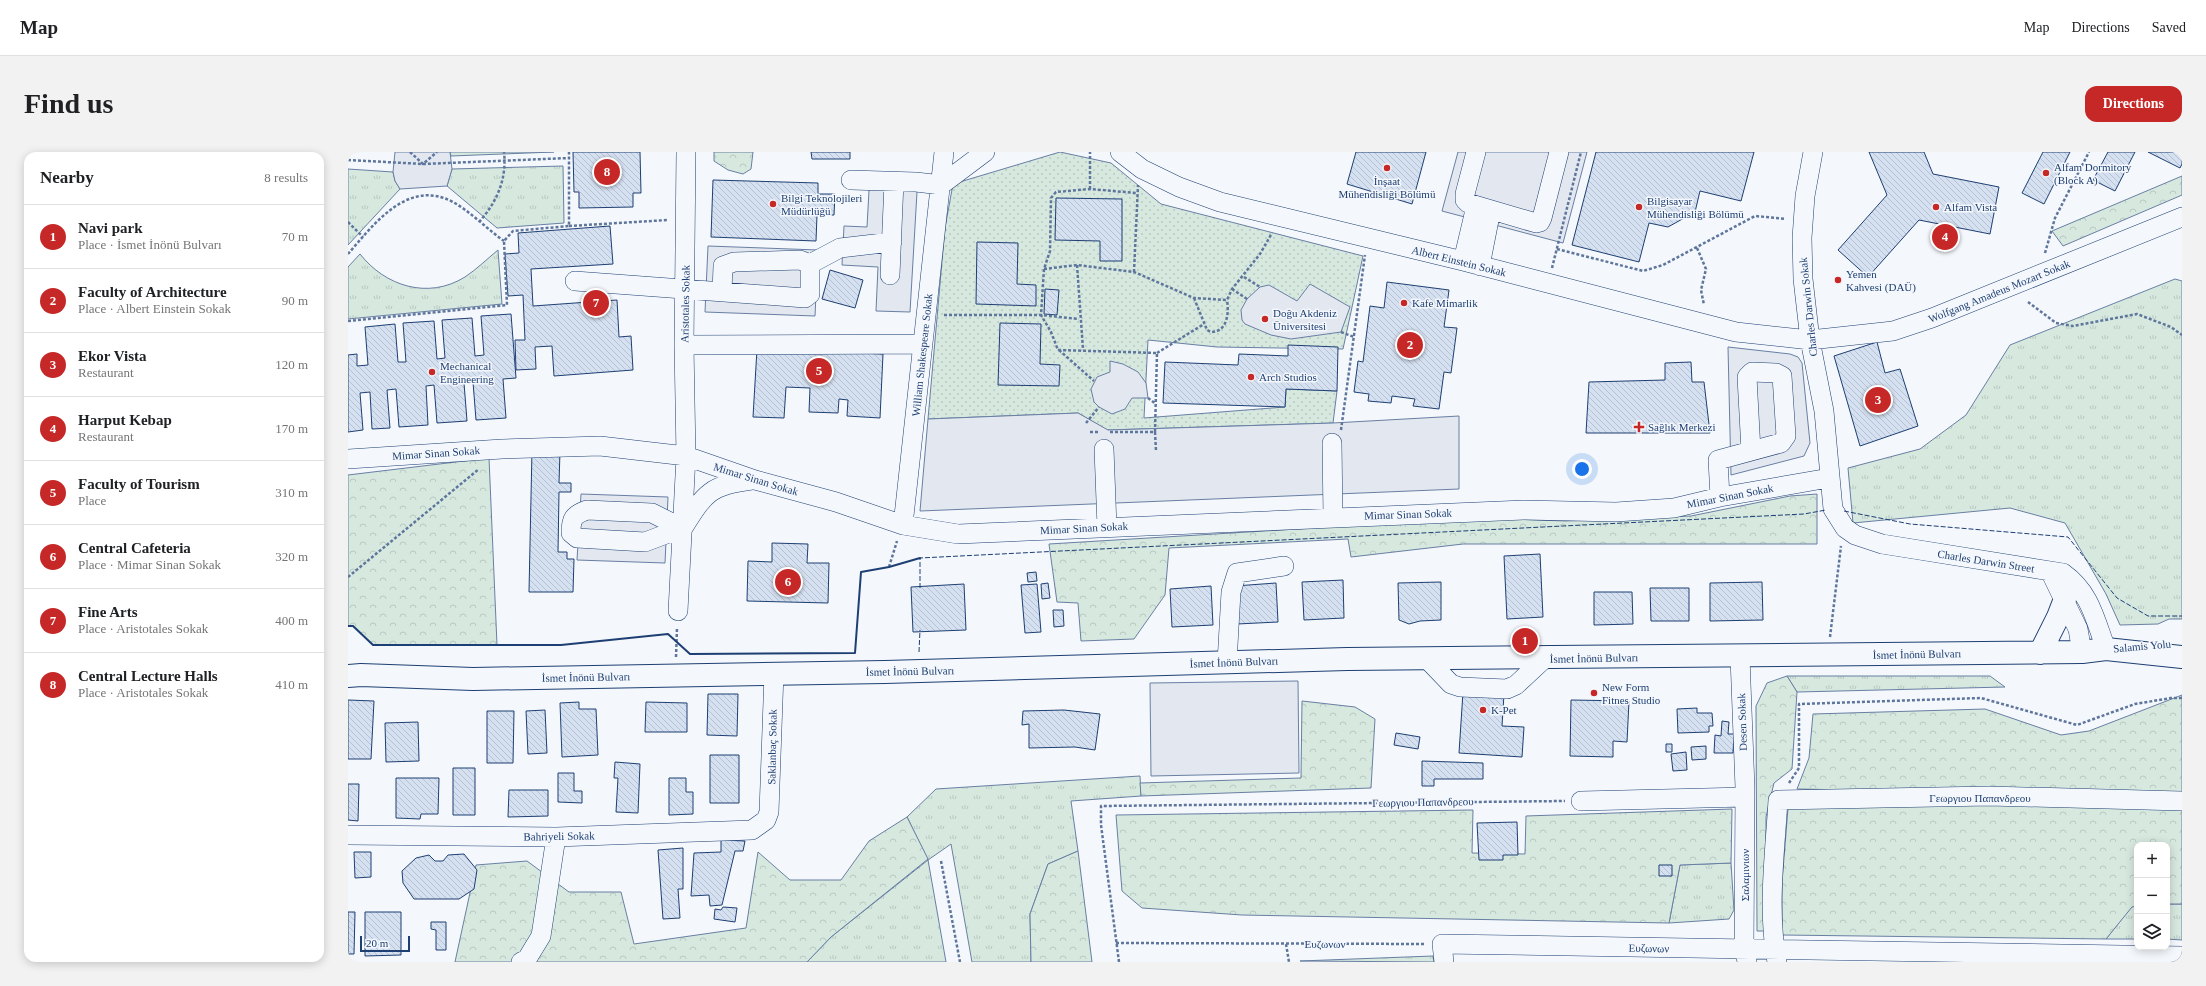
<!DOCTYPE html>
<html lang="en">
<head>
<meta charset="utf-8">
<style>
	:root { --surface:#fff; --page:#f2f2f2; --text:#202124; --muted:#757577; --line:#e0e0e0; --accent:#c62828 }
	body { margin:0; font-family:"Times New Roman",serif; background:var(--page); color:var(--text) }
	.controls { position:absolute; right:12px; bottom:12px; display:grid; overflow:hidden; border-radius:8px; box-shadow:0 2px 10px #0003 }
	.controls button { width:36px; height:36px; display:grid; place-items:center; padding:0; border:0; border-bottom:1px solid var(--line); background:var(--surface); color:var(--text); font:20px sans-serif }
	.scale { position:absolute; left:12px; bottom:10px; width:50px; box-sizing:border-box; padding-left:4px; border:2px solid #1d3f73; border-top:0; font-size:11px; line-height:14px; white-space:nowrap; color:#1d3f73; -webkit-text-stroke:3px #f4f7fb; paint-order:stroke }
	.you { position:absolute; left:1234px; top:317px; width:14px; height:14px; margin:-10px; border:3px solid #fff; border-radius:50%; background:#1a73e8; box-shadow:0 0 0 6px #1a73e833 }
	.badge { display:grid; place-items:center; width:26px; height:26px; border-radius:50%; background:var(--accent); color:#fff; font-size:13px; font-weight:700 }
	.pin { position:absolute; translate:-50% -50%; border:2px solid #fff; box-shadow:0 1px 4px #0006 }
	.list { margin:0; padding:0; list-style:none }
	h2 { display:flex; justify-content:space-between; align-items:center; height:52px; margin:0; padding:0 16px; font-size:17px }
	h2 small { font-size:13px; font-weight:400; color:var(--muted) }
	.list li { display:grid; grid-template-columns:26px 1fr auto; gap:12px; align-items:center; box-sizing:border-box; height:64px; padding:0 16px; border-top:1px solid var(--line) }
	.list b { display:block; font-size:15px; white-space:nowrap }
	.list p { margin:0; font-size:13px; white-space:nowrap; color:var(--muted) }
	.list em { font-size:13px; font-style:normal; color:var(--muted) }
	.icon { flex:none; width:22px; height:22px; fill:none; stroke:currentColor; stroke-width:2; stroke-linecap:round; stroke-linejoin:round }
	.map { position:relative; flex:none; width:1834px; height:810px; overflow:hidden; border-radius:12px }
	header { display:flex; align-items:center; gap:24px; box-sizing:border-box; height:56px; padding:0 20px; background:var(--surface); border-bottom:1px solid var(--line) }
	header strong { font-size:19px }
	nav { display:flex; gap:22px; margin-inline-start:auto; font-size:14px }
	.intro { display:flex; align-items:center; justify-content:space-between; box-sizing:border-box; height:96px; padding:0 24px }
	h1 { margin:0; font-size:28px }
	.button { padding:10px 18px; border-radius:12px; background:var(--accent); color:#fff; font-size:14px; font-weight:700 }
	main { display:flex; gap:24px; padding:0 24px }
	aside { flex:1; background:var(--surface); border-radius:12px; box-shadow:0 2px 10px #0003 }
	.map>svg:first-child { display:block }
	.grass { fill:url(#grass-tufts); stroke:#687fa3 }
	.forest { fill:url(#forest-crowns); stroke:#687fa3 }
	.park { fill:url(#park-dots); stroke:#687fa3 }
	.parking { fill:#e3e8f0; stroke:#687fa3 }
	.building { fill:url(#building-back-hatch); stroke:#1d3f73 }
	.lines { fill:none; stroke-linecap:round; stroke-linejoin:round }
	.minor-casing { stroke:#1d3f73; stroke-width:20 }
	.major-casing { stroke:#1d3f73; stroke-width:24 }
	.highway-casing { stroke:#1d3f73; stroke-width:24 }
	.path { stroke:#5e769c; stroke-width:2.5; stroke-dasharray:3 2; stroke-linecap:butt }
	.minor { stroke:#f4f7fb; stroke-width:19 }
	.major { stroke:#f4f7fb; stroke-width:22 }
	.highway { stroke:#f4f7fb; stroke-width:22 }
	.fence { stroke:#1d3f73; stroke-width:1; stroke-dasharray:5 2; stroke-linecap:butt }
	.wall { stroke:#1d3f73; stroke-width:2 }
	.poi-dot { fill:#c62828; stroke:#f4f7fb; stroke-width:1.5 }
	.labels { text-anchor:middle; stroke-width:3; stroke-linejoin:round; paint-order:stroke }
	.poi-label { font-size:11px; fill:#1d3f73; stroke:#f4f7fb; text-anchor:start }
	.street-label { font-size:11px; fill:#1d3f73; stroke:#f4f7fb }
</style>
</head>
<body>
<header>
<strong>Map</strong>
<nav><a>Map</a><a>Directions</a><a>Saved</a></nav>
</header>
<div class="intro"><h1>Find us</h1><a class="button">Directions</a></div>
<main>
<aside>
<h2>Nearby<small>8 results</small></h2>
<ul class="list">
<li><span class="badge">1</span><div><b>Navi park</b><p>Place · İsmet İnönü Bulvarı</p></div><em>70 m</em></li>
<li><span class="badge">2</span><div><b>Faculty of Architecture</b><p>Place · Albert Einstein Sokak</p></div><em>90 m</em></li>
<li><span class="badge">3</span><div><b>Ekor Vista</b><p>Restaurant</p></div><em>120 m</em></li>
<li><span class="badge">4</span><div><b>Harput Kebap</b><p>Restaurant</p></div><em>170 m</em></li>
<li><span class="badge">5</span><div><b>Faculty of Tourism</b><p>Place</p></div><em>310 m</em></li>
<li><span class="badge">6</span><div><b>Central Cafeteria</b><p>Place · Mimar Sinan Sokak</p></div><em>320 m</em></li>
<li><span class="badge">7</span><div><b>Fine Arts</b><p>Place · Aristotales Sokak</p></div><em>400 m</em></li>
<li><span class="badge">8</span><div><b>Central Lecture Halls</b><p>Place · Aristotales Sokak</p></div><em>410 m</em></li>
</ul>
</aside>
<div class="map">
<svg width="1834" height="810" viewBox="0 0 1834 810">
	<defs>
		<pattern id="grass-tufts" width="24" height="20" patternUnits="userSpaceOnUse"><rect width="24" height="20" fill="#d7e8df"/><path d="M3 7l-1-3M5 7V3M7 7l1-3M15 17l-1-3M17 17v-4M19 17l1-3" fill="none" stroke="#b8c8c3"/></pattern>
		<pattern id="forest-crowns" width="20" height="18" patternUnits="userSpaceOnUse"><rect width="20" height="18" fill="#d7e8df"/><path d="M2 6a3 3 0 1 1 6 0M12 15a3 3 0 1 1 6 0" fill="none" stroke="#b8c8c3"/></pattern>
		<pattern id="park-dots" width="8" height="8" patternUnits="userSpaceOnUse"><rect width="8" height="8" fill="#d7e8df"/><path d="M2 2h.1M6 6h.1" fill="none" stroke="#b8c8c3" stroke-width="1.8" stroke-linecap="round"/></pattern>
		<pattern id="building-back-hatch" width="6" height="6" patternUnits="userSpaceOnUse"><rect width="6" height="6" fill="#d5e0f0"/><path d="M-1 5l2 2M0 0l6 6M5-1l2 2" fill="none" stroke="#b6c1d1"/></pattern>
	</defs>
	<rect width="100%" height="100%" fill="#f4f7fb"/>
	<!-- grass -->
	<path class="grass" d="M102,0H206L103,4Z
		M215,14L216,71L149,76L99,34L104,17Z
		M0,17L45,20L47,29L52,37L0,93Z
		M150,98L154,152L0,167V115L12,102C37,134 80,148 117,125C129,117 139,107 150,98Z
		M1827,127L1834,129V467H1821L1810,472L1772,473L1758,442L1717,371L1662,356L1505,371L1500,316L1572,297L1618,263L1662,193Z
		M1439,524H1642L1657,535L1449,540Z
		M792,624L793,644L723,649L730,699L700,712L682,762L683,810H624L603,692L580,708L598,810H459L483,785L580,708L559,665L588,637Z
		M1383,711L1386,758L1381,767L1321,771L1332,713Z
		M1819,752H1834V788L1819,787Z
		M1784,754H1789V787H1758Z
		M1085,804L1086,810L952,809Z"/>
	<!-- forest -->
	<path class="forest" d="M366,0H405L403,17L395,22L380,18L366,9Z
		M1834,24V43L1715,94L1704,79Z
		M141,306L149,493H25L5,474H0V323Z
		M1469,342V392H1115L1003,405L1000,387L821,396L817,443L786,487L733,489L730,451L709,450L701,392L1132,366L1218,369L1343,364L1442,344Z
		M1439,524L1449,540L1444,617L1426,631L1418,665V779H1409L1408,554L1419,531Z
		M1834,543V644L1449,637L1461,606L1465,562L1637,557L1713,583L1741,579Z
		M954,549L1007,555L1027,567L1023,636L793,644L792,631L953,626Z
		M1631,651L1834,657V752H1819V693H1789V754L1784,755L1758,787L1434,783V731L1440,656Z
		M1384,657L1383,711L1332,713L1321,771L894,763L794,756L774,739L768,663L1125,658L1124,701L1177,702L1178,664Z
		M559,665L580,707L483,785L459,810H107L128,713L179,709L221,740H273L286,792L398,776L410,700L442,728H493L521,689Z
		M730,699L744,810H683L682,762L700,712Z"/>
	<!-- park -->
	<path class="park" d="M712,0L763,11L813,52L1015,104L995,197L869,195L800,188L796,266L937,255L938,237L989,239L985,271L759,278L730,261L580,267L597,76L605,32Z"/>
	<!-- parking -->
	<path class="parking" d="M47,0H102L104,17L99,34L52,37L47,29L45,20Z
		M1110,0H1239L1215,91L1094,59Z
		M522,20L570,23L562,160L528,159L530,115L494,113L496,74L519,75Z
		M360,94L470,98L467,164L357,160Z
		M962,132L1002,155L993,180L943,187L923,183L897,172L894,168L893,158L899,147L912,135L921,133L949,149Z
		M1380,195L1442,202L1450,205L1454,211L1462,291L1456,304L1383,323Z
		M762,209L775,212L790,220L798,231L800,246H784L777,257L764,262L751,255L746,250L743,237L749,225L762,220Z
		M730,261L760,278L985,271L1111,264V337L572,359L580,267Z
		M233,342L320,345L317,411L229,408Z
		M950,529L951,621L803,624L802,531Z"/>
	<!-- building -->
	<path class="building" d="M225,0H292L293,41H285V55L231,56V40H226Z
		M463,0H502V7H464Z
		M1008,0H1078L1064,52L999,32Z
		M1248,0H1406L1393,49L1352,39L1347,60L1320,75L1301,71L1291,110L1224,93Z
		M1521,0H1576L1585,22L1651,35L1642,82L1571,68L1520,125L1490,98L1539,43Z
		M1695,0H1722L1696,52L1674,41Z
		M1760,0H1787L1767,39L1745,28Z
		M1800,0H1834V12L1832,16Z
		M365,28L470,31V42H487L486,63H469L468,89L363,85Z
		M708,46L774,47V109H752V89L707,88Z
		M262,74L265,112L183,117L185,154L269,148L271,185L283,184L285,218L206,224L204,194L187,195L188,217L168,218L167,188H177L175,143L160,144L157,102L171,101L170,81Z
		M629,90L670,91L669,132L688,133V154L628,152Z
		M482,118L515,128L507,156L474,147Z
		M1039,130L1101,138L1096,175L1109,176L1103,221L1096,220L1091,257L1065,254L1067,247L1044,244L1043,251L1020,249L1021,242L1006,240L1010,209L1015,210L1022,154L1036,156Z
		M697,137L711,138L709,163L696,162Z
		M163,162L168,226L155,227L158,266L128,268L125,230L116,231L119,269L89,271L86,233L78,234L80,273L51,275L48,237L39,238L42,276L24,277L22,240L12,241L15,278L0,280V203L9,202V214L20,213L17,175L47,172L50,210H58L55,171L86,169L89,207L97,206L94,168L124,166L127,204L136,203L133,164Z
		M652,171L693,172L692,212L712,213L711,234L650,233Z
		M1529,190L1537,221L1552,217L1570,274L1512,294L1486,204Z
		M940,193L990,195L989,239L938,237L937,255L815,251L817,210L890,213L891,202L940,204Z
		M409,197L535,202L532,266L499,264L500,248L491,247L490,261L461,260L462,236L438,235L436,266L405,265Z
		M1343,210L1344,230H1356L1362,281H1238L1241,230L1317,228V211Z
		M184,298L212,299L211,331H223V340H211L210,400H219V407H226L225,440H181Z
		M424,391L460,392L459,411H481L480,451L399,449L400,409L424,410Z
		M1192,402L1195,465L1159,467L1156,404Z
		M688,420L689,429L680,430L679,421Z
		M995,428L996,466L956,468L954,430Z
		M1093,430V468L1072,469L1061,472L1051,468L1050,431Z
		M1414,430L1415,468L1362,469V431Z
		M700,431L702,446L694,447L693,432Z
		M928,431L930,470L889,472L887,434Z
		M616,432L618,478L565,480L563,435Z
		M689,432L693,480L677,481L673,433Z
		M863,434L865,473L824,475L822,437Z
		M1302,436H1341V469H1303Z
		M1246,440H1284L1285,472L1246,473Z
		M705,458H715L716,474L706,475Z
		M1115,540L1156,542L1154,574L1176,575L1174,605L1111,601Z
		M360,542H390L389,584L359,583Z
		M0,548L26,549L23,607H0Z
		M1223,548L1281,549L1279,590L1265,589V605L1222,604Z
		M231,550V557H248L250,603L214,605L212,551Z
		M298,550L339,551V580H297Z
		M1349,556V561H1364L1365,574H1361V580L1330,581L1329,557Z
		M197,558L199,601L180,602L178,559Z
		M716,558L752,562L747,598L727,595L681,596V572L674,573L675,559Z
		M139,559H166L165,611H139Z
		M1374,569L1381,570L1380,582H1386L1385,601H1366L1367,583L1373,584Z
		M70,570L71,609L38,610L37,571Z
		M1048,581L1072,585L1070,597L1046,593Z
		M1318,592H1324V600H1318Z
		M1358,594V607L1344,608L1343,595Z
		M1338,600L1339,618L1325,619L1323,602Z
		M362,603H391V651H362Z
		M1074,609L1135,611V627H1086V634H1074Z
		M267,610L292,612L290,661L268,660L270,626H266Z
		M105,616H127V663H105Z
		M210,621H226V639H234V651L210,650Z
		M48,626H91L90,662H73L72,667L48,666Z
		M321,626H338V640H345V662L321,663Z
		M0,632H11L10,669L0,668Z
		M161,638H200V664L160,665Z
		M1169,670L1170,703H1155V708H1131L1129,671Z
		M373,688L397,689L395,699H387L374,753L362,754L361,743L343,744L346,701L373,700Z
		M335,696V737H330L332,766L315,767L310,698Z
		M6,700H23V725L7,726Z
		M116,702L129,718L126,737L111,747H66L55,731L54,719L68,706L81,703L87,709H95L100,703Z
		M1311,713H1324V724H1311Z
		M375,755L389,756L387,770L366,767L367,757L373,758Z
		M0,760H7L6,802H0Z
		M17,760H53V803L17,804Z
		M83,770H98V798H88V778L83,777Z"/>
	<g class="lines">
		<defs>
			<path id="minor" d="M772,0L794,17L831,35L872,50L1115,109L1388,180L1462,188L1545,179L1584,166L1834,65
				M1128,0L1117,42V48L1120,51L1188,71L1192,70L1194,66L1211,0
				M1465,0L1457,44L1454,86L1455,127L1462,188L1476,259L1485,357L1497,376L1507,383L1534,392L1715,421C1742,440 1747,467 1758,497
				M503,28L568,30L593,33L637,0
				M1115,109L1128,54
				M1132,114L1143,58
				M542,123L546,30
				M227,129L457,146L462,142V112
				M374,140L375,114L386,110L452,108L462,112L492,96L544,90
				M336,193L575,192
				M984,291L985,365
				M756,297L759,375
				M0,307L154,297L252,294L338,304L407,328L488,350L555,373L610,382L1176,358L1268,360L1326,356L1372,345L1481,326
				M1372,345L1370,308L1433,291L1438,284L1434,224L1428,221L1404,220L1399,225L1403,299
				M239,358L304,361L334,376L297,390L229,386L223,381C223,367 225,363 239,358Z
				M555,373L596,0
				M335,376C357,341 362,333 404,328
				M1702,419L1730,477L1734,500
				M330,459L338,304L336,193L338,0
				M1392,505L1397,636L1396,798L1399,809
				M1079,507L1103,532L1112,535L1159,537L1168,533L1196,507
				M879,511L883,440L889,421L936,414
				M1233,649L1397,645
				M0,683L208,685L404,678L418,668L421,660L426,521
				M173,810L179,807L193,784L208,685
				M1096,810L1094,792L1834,804
				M1429,810C1419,757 1427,701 1430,648L1641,644L1834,649"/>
			<path id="major" d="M1692,501L1710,465L1717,447
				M0,524L13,523L125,527L537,520L999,507L1734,500L1758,497"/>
			<path id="highway" d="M1758,497L1834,505"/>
		</defs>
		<!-- minor casing -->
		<use href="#minor" class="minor-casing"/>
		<!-- major casing -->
		<use href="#major" class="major-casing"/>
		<!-- highway casing -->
		<use href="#highway" class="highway-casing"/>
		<!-- path -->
		<path class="path" d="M62,0L75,12L89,0
			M0,8L75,12L221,6
			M742,37V0
			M0,70L15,85
			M131,70C149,50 159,27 156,0
			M221,74L320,68
			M1349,96L1358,117L1353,138L1356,153
			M1209,97L1295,119L1315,113L1407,64L1438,67
			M1697,101L1707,66L1741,0
			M0,102C26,72 60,26 105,50C123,60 139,77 156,89
			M729,113L735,197
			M1204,116L1233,0
			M696,117L729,113L786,120L846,146L879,148L884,137L912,102L924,81
			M786,120L790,33
			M896,125L912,135
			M884,137L899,147
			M846,146L859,178L863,180C880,180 881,160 879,148
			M1680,150L1708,171L1725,174L1789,162L1823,175L1834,183
			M596,163H693L731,167
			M0,169L159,153L156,89L165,79L221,74V0
			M993,180L1006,185
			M711,198L746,229
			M809,201L856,172
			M800,246L808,252
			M738,271L751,255
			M993,278L1017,103
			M742,280H751
			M762,280H807L809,201L710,198L703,180L693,163L696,117L702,99L703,46L708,40L742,37L788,41
			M807,280L808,299
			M541,415L549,389
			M0,425L131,317
			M1482,485L1493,394
			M328,505L329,476
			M1441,631L1451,616V552L1633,546L1729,573L1787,552L1823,546H1834
			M593,709L612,810
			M768,791L1077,792
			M938,792L941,810
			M771,810L753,673V654L1217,649"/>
		<!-- minor -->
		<use href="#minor" class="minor"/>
		<!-- major -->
		<use href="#major" class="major"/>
		<!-- highway -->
		<use href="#highway" class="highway"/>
		<!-- fence -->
		<path class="fence" d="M1496,359L1562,372L1720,385L1769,446L1800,464H1834
			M572,436V406L1456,362L1478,358
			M571,500L572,478"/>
		<!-- wall -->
		<path class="wall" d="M0,474H5L25,493H213L320,482L342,502L507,501L513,420L541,415L572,406"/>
	</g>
	<!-- markers -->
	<g class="poi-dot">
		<circle cx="1039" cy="16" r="4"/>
		<circle cx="1698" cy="21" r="4"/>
		<circle cx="425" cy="52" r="4"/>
		<circle cx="1291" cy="55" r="4"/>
		<circle cx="1588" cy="55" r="4"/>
		<circle cx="1490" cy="128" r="4"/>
		<circle cx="1056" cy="151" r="4"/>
		<circle cx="917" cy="167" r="4"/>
		<circle cx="84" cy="220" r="4"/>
		<circle cx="903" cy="225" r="4"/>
		<path d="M1289 269h4v4h4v4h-4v4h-4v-4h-4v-4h4z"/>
		<circle cx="1246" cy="541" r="4"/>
		<circle cx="1135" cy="558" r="4"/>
	</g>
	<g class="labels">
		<!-- poi labels -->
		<g class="poi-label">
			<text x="1706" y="19">Alfam Dormitory<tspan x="1706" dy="13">(Block A)</tspan></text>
			<text x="1039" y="33" text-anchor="middle">İnşaat<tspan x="1039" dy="13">Mühendisliği Bölümü</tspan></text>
			<text x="433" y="50">Bilgi Teknolojileri<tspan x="433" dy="13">Müdürlüğü</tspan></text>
			<text x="1299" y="53">Bilgisayar<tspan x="1299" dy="13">Mühendisliği Bölümü</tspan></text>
			<text x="1596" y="59">Alfam Vista</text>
			<text x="1498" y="126">Yemen<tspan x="1498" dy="13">Kahvesi (DAÜ)</tspan></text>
			<text x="1064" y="155">Kafe Mimarlik</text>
			<text x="925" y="165">Doğu Akdeniz<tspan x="925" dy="13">Üniversitesi</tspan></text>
			<text x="92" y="218">Mechanical<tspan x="92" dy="13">Engineering</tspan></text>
			<text x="911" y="229">Arch Studios</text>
			<text x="1300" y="279">Sağlık Merkezi</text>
			<text x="1254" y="539">New Form<tspan x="1254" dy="13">Fitnes Studio</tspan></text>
			<text x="1143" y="562">K-Pet</text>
		</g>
		<!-- street labels -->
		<g class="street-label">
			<text transform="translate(1111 109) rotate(14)" y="4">Albert Einstein Sokak</text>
			<text transform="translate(1651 139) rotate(-22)" y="4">Wolfgang Amadeus Mozart Sokak</text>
			<text transform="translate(337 152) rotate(-89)" y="4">Aristotales Sokak</text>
			<text transform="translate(1460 155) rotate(-96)" y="4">Charles Darwin Sokak</text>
			<text transform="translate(574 203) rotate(-84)" y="4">William Shakespeare Sokak</text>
			<text transform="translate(88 301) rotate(-4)" y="4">Mimar Sinan Sokak</text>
			<text transform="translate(408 327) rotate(17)" y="4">Mimar Sinan Sokak</text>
			<text transform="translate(1382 344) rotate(-11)" y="4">Mimar Sinan Sokak</text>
			<text transform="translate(1060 362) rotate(-2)" y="4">Mimar Sinan Sokak</text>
			<text transform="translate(736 376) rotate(-3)" y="4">Mimar Sinan Sokak</text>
			<text transform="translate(1638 409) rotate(9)" y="4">Charles Darwin Street</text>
			<text transform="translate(1794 494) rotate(-5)" y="4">Salamis Yolu</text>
			<text transform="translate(1569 502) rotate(-1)" y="4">İsmet İnönü Bulvarı</text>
			<text transform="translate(1246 506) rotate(-1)" y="4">İsmet İnönü Bulvarı</text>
			<text transform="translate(886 510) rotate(-2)" y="4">İsmet İnönü Bulvarı</text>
			<text transform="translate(562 519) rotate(-1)" y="4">İsmet İnönü Bulvarı</text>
			<text transform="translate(238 525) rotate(-1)" y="4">İsmet İnönü Bulvarı</text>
			<text transform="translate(1394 570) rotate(-92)" y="4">Desen Sokak</text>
			<text transform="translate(424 595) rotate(-89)" y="4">Saklanbaç Sokak</text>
			<text x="1632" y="650">Γεωργιου Παπανδρεου</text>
			<text transform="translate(1075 650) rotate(-1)" y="4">Γεωργιου Παπανδρεου</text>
			<text transform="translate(211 684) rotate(-1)" y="4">Bahriyeli Sokak</text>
			<text transform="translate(1397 723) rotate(-90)" y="4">Σαλαμινιων</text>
			<text x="977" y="796">Ευζωνων</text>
			<text transform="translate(1301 796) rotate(1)" y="4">Ευζωνων</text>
		</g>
	</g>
</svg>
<div class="controls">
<button>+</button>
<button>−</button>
<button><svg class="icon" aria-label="layers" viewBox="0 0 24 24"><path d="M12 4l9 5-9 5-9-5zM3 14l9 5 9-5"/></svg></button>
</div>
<div class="scale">20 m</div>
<div class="you"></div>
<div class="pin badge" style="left:1177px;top:489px">1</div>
<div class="pin badge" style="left:1062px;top:193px">2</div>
<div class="pin badge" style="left:1530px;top:248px">3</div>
<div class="pin badge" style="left:1597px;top:85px">4</div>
<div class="pin badge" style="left:471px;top:219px">5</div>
<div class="pin badge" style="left:440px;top:430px">6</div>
<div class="pin badge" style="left:248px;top:151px">7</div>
<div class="pin badge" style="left:259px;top:20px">8</div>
</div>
</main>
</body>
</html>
